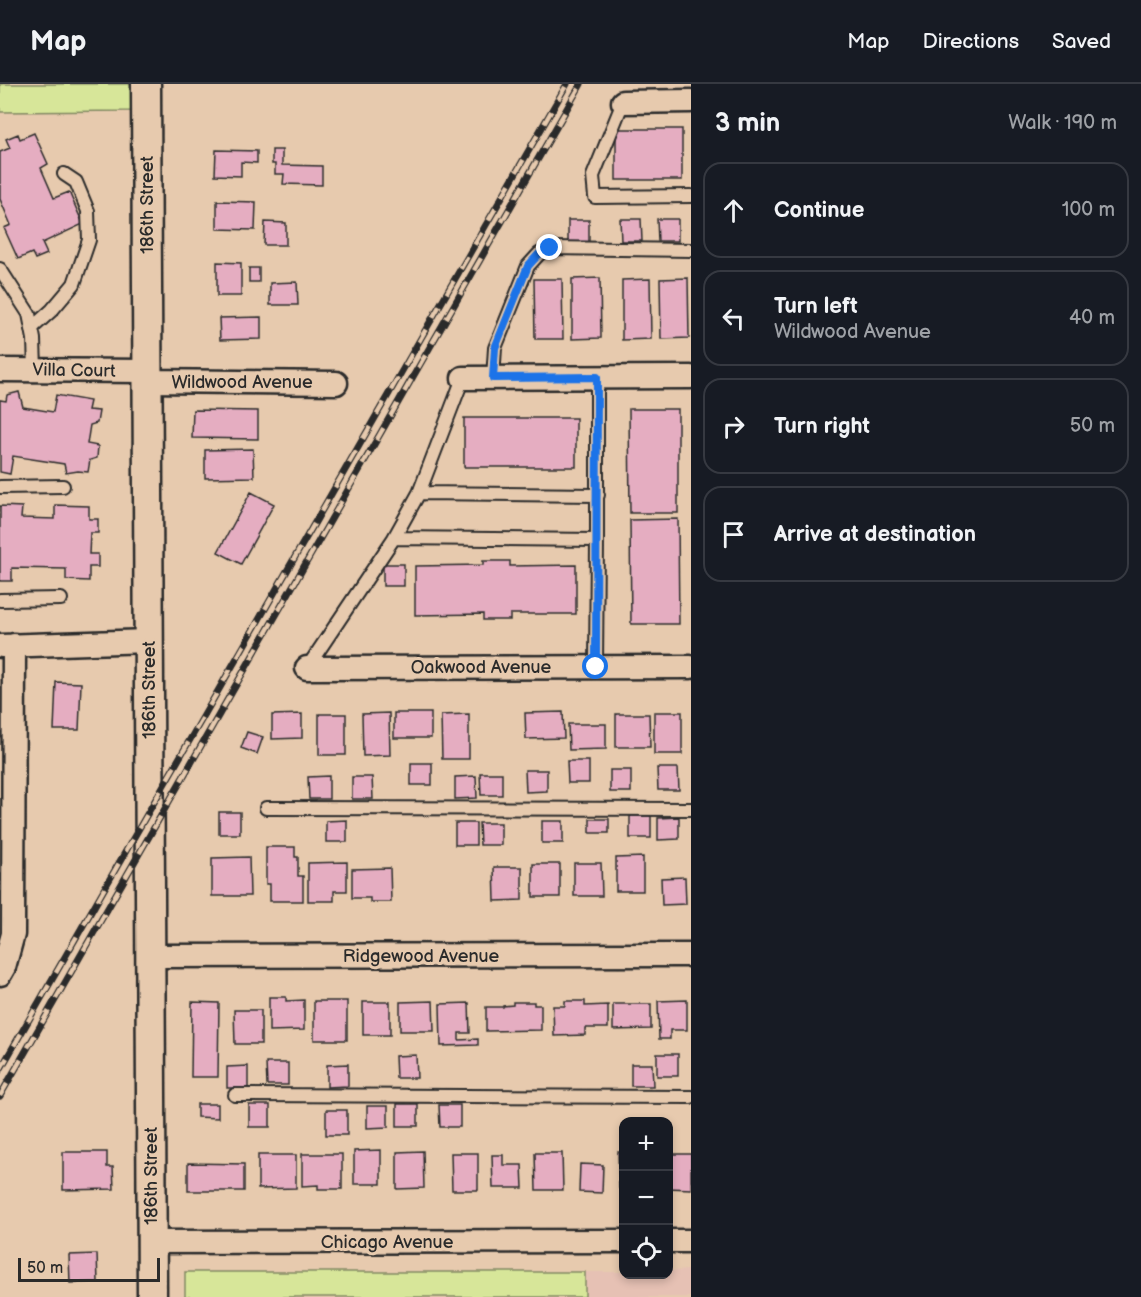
<!DOCTYPE html>
<html lang="en">
<head>
<meta charset="utf-8">
<style>
	:root { --surface:#171b24; --page:#242831; --text:#f1f3f6; --muted:#9ea1a6; --line:#363941 }
	body { margin:0; font-family:"Balsamiq Sans",sans-serif; background:var(--page); color:var(--text) }
	.controls { position:absolute; right:18px; bottom:18px; display:grid; overflow:hidden; border-radius:12px; box-shadow:0 3px 9px #0003 }
	.controls button { width:54px; height:54px; display:grid; place-items:center; padding:0; border:0; border-bottom:2px solid var(--line); background:var(--surface); color:var(--text); font:30px sans-serif }
	.scale { position:absolute; left:18px; bottom:15px; width:142px; box-sizing:border-box; padding-left:6px; border:3px solid #2b2b2b; border-top:0; font-size:16px; line-height:21px; white-space:nowrap; color:#2b2b2b; -webkit-text-stroke:4px #e7caae; paint-order:stroke }
	.stop { position:absolute; width:18px; height:18px; margin:-14px; border:4px solid #1a73e8; border-radius:50%; background:#fff }
	.stop.end { background:#1a73e8; border-color:#fff; box-shadow:0 2px 6px #0008 }
	.list { margin:0; padding:0; list-style:none }
	h2 { display:flex; justify-content:space-between; align-items:center; height:78px; margin:0; padding:0 24px; font-size:26px }
	h2 small { font-size:20px; font-weight:400; color:var(--muted) }
	.list li { display:grid; grid-template-columns:39px 1fr auto; gap:18px; align-items:center; box-sizing:border-box; height:96px; margin:0 12px 12px; padding:0 12px; border:2px solid var(--line); border-radius:18px }
	.list b { display:block; font-size:22px; white-space:nowrap }
	.list p { margin:0; font-size:20px; white-space:nowrap; color:var(--muted) }
	.list em { font-size:20px; font-style:normal; color:var(--muted) }
	.icon { flex:none; width:33px; height:33px; fill:none; stroke:currentColor; stroke-width:2; stroke-linecap:round; stroke-linejoin:round }
	.map { position:relative; flex:none; width:691px; height:1213px; overflow:hidden }
	header { display:flex; align-items:center; gap:36px; box-sizing:border-box; height:84px; padding:0 30px; background:var(--surface); border-bottom:2px solid var(--line) }
	header strong { font-size:28px }
	nav { display:flex; gap:33px; margin-inline-start:auto; font-size:21px }
	main { display:flex }
	aside { flex:1; background:var(--surface) }
	.map>svg:first-child { display:block }
	.built { fill:#e6c1b4 }
	.green { fill:#d7e699; stroke:#818862; stroke-width:1.5 }
	.building { fill:#e5adc1; stroke:#2b2b2b; stroke-width:1.5 }
	.lines { fill:none; stroke-linecap:round; stroke-linejoin:round }
	.service-casing { stroke:#2b2b2b; stroke-width:16 }
	.minor-casing { stroke:#2b2b2b; stroke-width:27 }
	.tertiary-casing { stroke:#2b2b2b; stroke-width:33 }
	.service { stroke:#e7caae; stroke-width:12 }
	.minor { stroke:#e7caae; stroke-width:22 }
	.tertiary { stroke:#e7caae; stroke-width:28 }
	.rail-casing { stroke:#2b2b2b; stroke-width:7 }
	.rail { stroke:#e7caae; stroke-width:4.5; stroke-dasharray:14; stroke-linecap:butt }
	.route { stroke:#1a73e8; stroke-width:8 }
	.labels { text-anchor:middle; stroke-width:6; stroke-linejoin:round; paint-order:stroke }
	.street-label { font-size:18px; fill:#2b2b2b; stroke:#e7caae }
</style>
</head>
<body>
<header>
<strong>Map</strong>
<nav><a>Map</a><a>Directions</a><a>Saved</a></nav>
</header>
<main>
<div class="map">
<svg width="691" height="1213" viewBox="0 0 691 1213">
	<rect width="100%" height="100%" fill="#e7caae"/>
	<filter id="ink" filterUnits="userSpaceOnUse"><feTurbulence type="fractalNoise" baseFrequency=".0167" numOctaves="2"/><feDisplacementMap in="SourceGraphic" scale="12" xChannelSelector="R" yChannelSelector="G"/><feConvolveMatrix kernelMatrix="1 2 1 2 8 2 1 2 1" color-interpolation-filters="sRGB"/></filter>
	<g filter="url(#ink)">
		<!-- built -->
		<path class="built" d="M691,1186V1213H185V1188H623L624,1190H668L669,1187Z"/>
		<!-- green -->
		<path class="green" d="M0,0H132V27L0,28Z
			M185,1188H585V1213H185Z"/>
		<!-- building -->
		<path class="building" d="M616,45H682V96H616Z
			M34,49L48,80L41,84L54,114L69,108L83,140L42,159L47,170L35,175L32,169L18,175L4,144L11,141L0,115V68L10,64L6,55L18,50L20,55Z
			M216,66L257,67V79L241,78V92L215,91Z
			M272,66H282V81L322,82V101L283,100L284,90H275V80H272Z
			M217,117L256,118L255,146L217,145Z
			M620,135H641L642,157H621Z
			M657,135H678V157H658Z
			M568,136H589V158H568Z
			M265,138L286,139V161H264Z
			M217,178L241,179V212H217Z
			M249,184H259V198H249Z
			M600,194L601,254L572,255V195Z
			M688,194L689,254L661,255L660,195Z
			M534,195H562L563,255H535Z
			M650,195L651,255L622,256V196Z
			M297,198L298,221H270V199Z
			M261,233V255L220,256L219,234Z
			M19,308L23,323L53,328L56,311L90,317L88,326L99,327L97,339L90,341L87,360L98,362L97,374L90,376L88,388L78,387L66,389L64,380L13,372L10,390L0,388V316L6,317L7,311Z
			M629,325H678V429H630Z
			M193,326L258,327V355L192,354Z
			M464,334H576V383H464Z
			M253,365L254,393L205,394V366Z
			M251,408L274,420L241,480L218,468Z
			M55,421L89,422V435H98V449H90L89,470H98V483H89V497L66,496V485L12,484V497H0V422L22,423L21,434L55,435Z
			M678,435L679,540H631L630,436Z
			M483,477H510V482L576,481V530H510V536H483V530L415,531V482L483,481Z
			M383,480H404V502H383Z
			M56,598L81,599L79,646H54Z
			M563,628L564,654L526,655L525,629Z
			M654,628H682V670H654Z
			M389,629L390,671L363,672L362,630Z
			M394,629H431V654H394Z
			M302,630V654L272,655V631Z
			M319,630H346V671H319Z
			M469,630V675H442L441,631Z
			M616,630H649L650,663H616Z
			M568,640H606V665L569,666Z
			M247,648L263,653L257,670L241,664Z
			M567,677H589V699H568Z
			M411,679H432V701H411Z
			M657,684H678L679,706H658Z
			M525,686H547V707L526,708Z
			M610,686H631V708H610Z
			M480,689H502V711H481Z
			M329,692V715H309L308,693Z
			M476,692L477,714L455,715V693Z
			M352,693H372L373,715H352Z
			M219,728H240V750H219Z
			M630,732H651V754H630Z
			M679,733V755L658,756V734Z
			M590,735H609V749H590Z
			M347,736V758H326V737Z
			M542,737H563V759H542Z
			M455,739H476V761H455Z
			M479,739H501V761H480Z
			M266,763H295V773H298V792H303V817H270V800H266Z
			M249,773L250,812H212V774Z
			M643,773V807H616V774Z
			M347,778V807H334V817H308V779Z
			M574,779H601L602,812H574Z
			M533,780H560V813H533Z
			M494,783H522V816L495,817Z
			M390,784L391,818H370V814H352V785Z
			M685,793L686,820L662,821L661,794Z
			M269,913H286V917L304,916V946L269,947Z
			M687,916V946H670V955H659L658,917Z
			M314,917H347V956H314Z
			M433,917L434,947H400V918Z
			M565,917H585V922L608,921V944H585V951L554,952L553,922H565Z
			M192,918L219,919L218,993H191Z
			M363,918H390V951H363Z
			M513,918H534V921H541V946L486,947V923H503V922L513,921Z
			M469,919L470,949H459V956L478,955V961L441,962L440,920Z
			M613,920H651V945L613,946Z
			M234,926H261V960H235Z
			M657,970H678V992H657Z
			M416,971L417,994H396L395,972Z
			M266,979H288V1001H267Z
			M348,980V1002L327,1003V981Z
			M631,980H652L653,1002H631Z
			M248,982V1004H227V983Z
			M197,1020H218V1034L197,1033Z
			M397,1020H418V1042H397Z
			M249,1021H270V1043H249Z
			M439,1021H460V1043H440Z
			M367,1022H388V1043L367,1044Z
			M326,1026H347V1051H326Z
			M381,1066V1100H354V1067Z
			M423,1067L424,1104L397,1105V1068Z
			M63,1068H107V1083H113L114,1105L63,1106Z
			M618,1068H624V1103L619,1104Z
			M451,1069H478V1106H452Z
			M535,1069H562L563,1106H536Z
			M302,1070H342V1105H318V1101L302,1102Z
			M668,1070H691V1105L668,1104Z
			M258,1071H296V1104L258,1105Z
			M492,1071H503V1081H522L523,1104H493Z
			M188,1079L244,1080V1107H188Z
			M580,1080L603,1081L602,1109L579,1108Z
			M97,1170L98,1198L70,1199L69,1171Z"/>
		<g class="lines">
			<defs>
				<path id="service" d="M623,18L593,92L595,113L691,112
					M0,185L29,230L34,255L35,286
					M32,244L52,226L74,200L89,156L88,127L76,98L64,90
					M493,294L495,264L528,182L539,170L550,164L691,166
					M0,403L63,402
					M419,409L463,294
					M394,454L419,409L598,411
					M0,516L61,515
					M596,583L597,456
					M307,584L394,454L597,456V293
					M266,724L691,725
					M235,1011L691,1013"/>
				<path id="minor" d="M623,18L691,17
					M0,286L148,287
					M463,294L691,293
					M148,297L336,299
					M1,562L148,557
					M307,584L691,583
					M150,872L691,871
					M0,890L4,883L13,850L14,561
					M668,1157H691
					M151,1158L624,1157"/>
				<path id="tertiary" d="M146,0L152,1213"/>
			</defs>
			<!-- service casing -->
			<use href="#service" class="service-casing"/>
			<!-- minor casing -->
			<use href="#minor" class="minor-casing"/>
			<!-- tertiary casing -->
			<use href="#tertiary" class="tertiary-casing"/>
			<!-- service -->
			<use href="#service" class="service"/>
			<!-- minor -->
			<use href="#minor" class="minor"/>
			<!-- tertiary -->
			<use href="#tertiary" class="tertiary"/>
			<defs>
				<path id="rail" d="M0,986L567,0
					M0,1012L581,0"/>
			</defs>
			<!-- rail casing -->
			<use href="#rail" class="rail-casing"/>
			<!-- rail -->
			<use href="#rail" class="rail"/>
		</g>
	</g>
	<g class="lines" filter="url(#ink)">
		<!-- route -->
		<path class="route" d="M550,164L539,170L528,182L495,264L493,294L597,293L596,583"/>
	</g>
	<g class="labels">
		<!-- street labels -->
		<g class="street-label">
			<text transform="translate(147 121) rotate(-90)" y="6">186th Street</text>
			<text transform="translate(74 286) rotate(1)" y="6">Villa Court</text>
			<text x="242" y="304">Wildwood Avenue</text>
			<text x="481" y="589">Oakwood Avenue</text>
			<text transform="translate(149 606) rotate(-90)" y="6">186th Street</text>
			<text x="421" y="878">Ridgewood Avenue</text>
			<text transform="translate(151 1092) rotate(-90)" y="6">186th Street</text>
			<text x="387" y="1164">Chicago Avenue</text>
		</g>
	</g>
</svg>
<div class="controls">
<button>+</button>
<button>−</button>
<button><svg class="icon" aria-label="locate" viewBox="0 0 24 24"><circle cx="12" cy="12" r="6"/><path d="M12 2v4M12 18v4M2 12h4M18 12h4"/></svg></button>
</div>
<div class="scale">50 m</div>
<div class="stop" style="left:596px;top:583px"></div>
<div class="stop end" style="left:550px;top:164px"></div>
</div>
<aside>
<h2>3 min<small>Walk · 190 m</small></h2>
<ul class="list">
<li><svg class="icon" aria-label="ahead" viewBox="0 0 24 24"><path d="M12 20V5M6 11l6-6 6 6"/></svg><div><b>Continue</b></div><em>100 m</em></li>
<li><svg class="icon" aria-label="left" viewBox="0 0 24 24"><path d="M17 20v-9H6M10 6l-5 5 5 5"/></svg><div><b>Turn left</b><p>Wildwood Avenue</p></div><em>40 m</em></li>
<li><svg class="icon" aria-label="right" viewBox="0 0 24 24"><path d="M7 20v-9h11M14 6l5 5-5 5"/></svg><div><b>Turn right</b></div><em>50 m</em></li>
<li><svg class="icon" aria-label="arrive" viewBox="0 0 24 24"><path d="M6 21V4h12l-3 4 3 4H6"/></svg><div><b>Arrive at destination</b></div></li>
</ul>
</aside>
</main>
</body>
</html>
